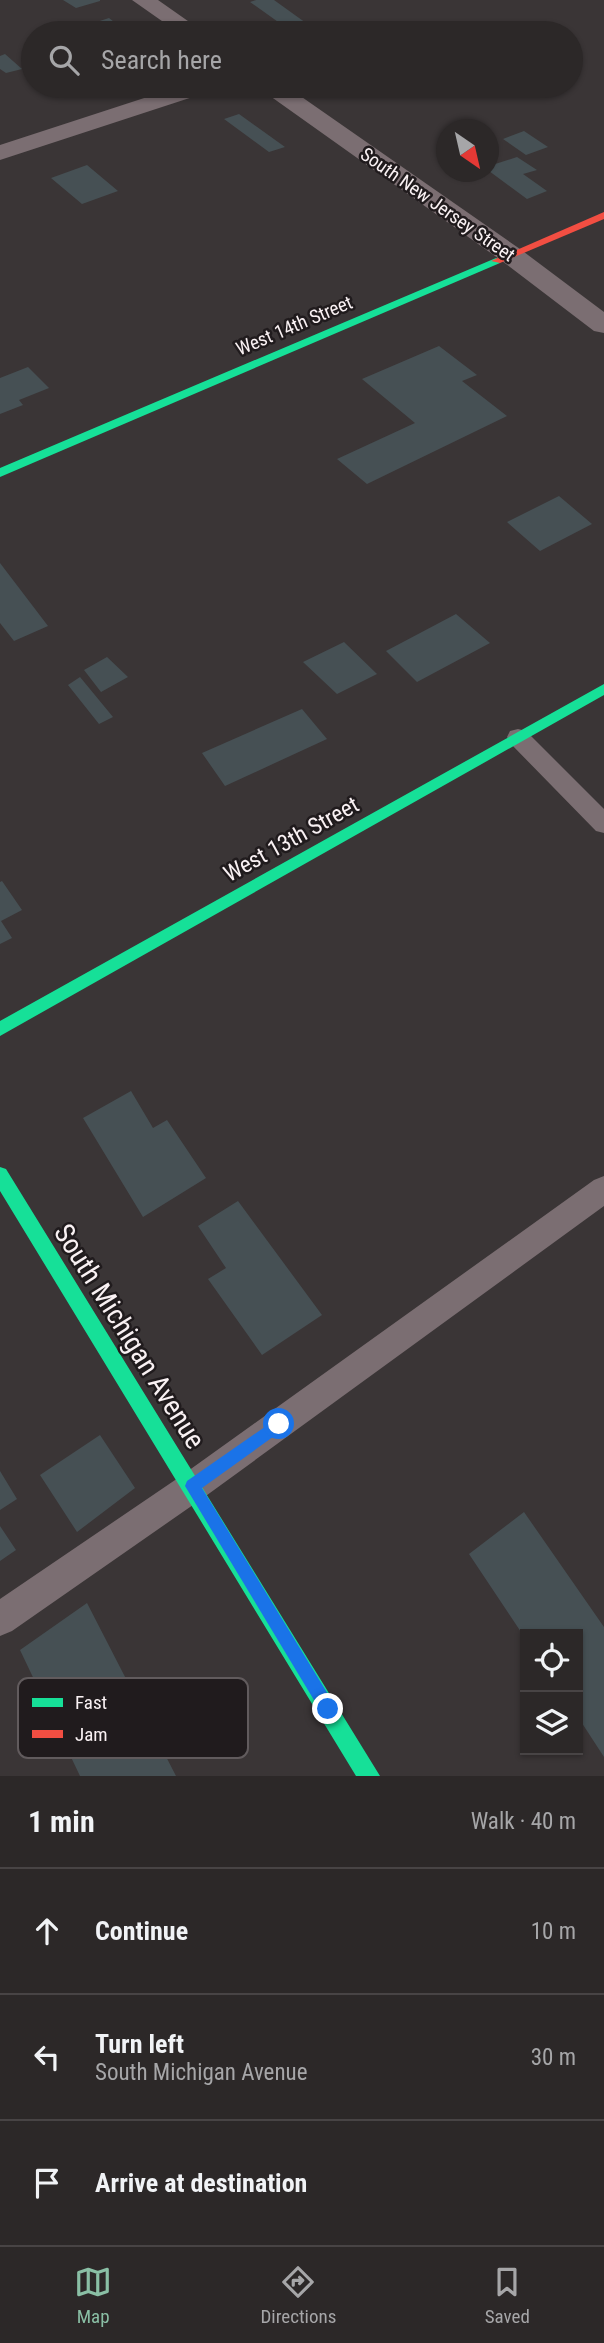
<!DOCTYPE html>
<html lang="en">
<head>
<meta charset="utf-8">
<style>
	:root { --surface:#2c2828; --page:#343030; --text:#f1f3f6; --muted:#a6a6a8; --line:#484445; --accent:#8abfa5 }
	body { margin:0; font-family:"Roboto Condensed",sans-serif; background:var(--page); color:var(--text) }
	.controls { position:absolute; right:21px; bottom:21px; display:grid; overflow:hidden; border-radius:0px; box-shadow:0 2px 5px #0004 }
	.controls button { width:63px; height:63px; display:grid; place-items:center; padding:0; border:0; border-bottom:2px solid var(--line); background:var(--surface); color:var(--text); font:35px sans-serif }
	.compass { position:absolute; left:436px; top:119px; width:63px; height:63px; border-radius:50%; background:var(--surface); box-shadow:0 2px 5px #0004; rotate:146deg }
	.stop { position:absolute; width:21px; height:21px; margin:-16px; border:5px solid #1a73e8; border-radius:50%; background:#fff }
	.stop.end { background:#1a73e8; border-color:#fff; box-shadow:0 2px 7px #0008 }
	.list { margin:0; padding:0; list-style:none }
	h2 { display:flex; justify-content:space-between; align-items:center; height:91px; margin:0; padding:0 28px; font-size:30px }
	h2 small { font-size:23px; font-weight:400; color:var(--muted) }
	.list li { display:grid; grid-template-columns:46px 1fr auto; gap:21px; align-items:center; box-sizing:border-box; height:126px; padding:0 28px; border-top:2px solid var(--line) }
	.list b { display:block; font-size:26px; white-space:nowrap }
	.list p { margin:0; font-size:23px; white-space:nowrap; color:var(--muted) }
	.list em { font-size:23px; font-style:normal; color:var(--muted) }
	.icon { flex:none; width:38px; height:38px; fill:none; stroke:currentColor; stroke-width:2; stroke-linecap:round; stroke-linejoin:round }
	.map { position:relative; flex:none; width:604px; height:1776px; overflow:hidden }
	.search { position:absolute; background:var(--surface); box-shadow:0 2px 5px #0004; left:21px; right:21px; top:21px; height:77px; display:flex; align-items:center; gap:18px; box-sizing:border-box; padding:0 24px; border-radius:38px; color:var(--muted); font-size:26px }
	.sheet { height:469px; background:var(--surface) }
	nav { display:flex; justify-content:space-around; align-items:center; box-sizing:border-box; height:98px; border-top:2px solid var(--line); background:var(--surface); font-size:19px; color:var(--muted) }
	nav a { display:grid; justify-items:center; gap:4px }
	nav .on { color:var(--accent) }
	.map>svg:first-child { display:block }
	.building { fill:#465054 }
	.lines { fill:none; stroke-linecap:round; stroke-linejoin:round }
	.lane { fill:#7b6e72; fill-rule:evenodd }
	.street { fill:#7b6e72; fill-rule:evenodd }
	.fast { fill:#16e098; fill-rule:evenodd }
	.jam { fill:#f24e42; fill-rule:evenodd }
	.route { fill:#1a73e8 }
	.labels { text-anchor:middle; stroke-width:5; stroke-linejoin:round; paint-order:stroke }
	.far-street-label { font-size:19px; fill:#f9f1f3; stroke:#201b1d }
	.street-label { font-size:23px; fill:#f9f1f3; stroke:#201b1d }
	.near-street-label { font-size:28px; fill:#f9f1f3; stroke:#201b1d }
	.key { fill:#201b1d; stroke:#615b5d; stroke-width:2 }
	.key-label { font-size:19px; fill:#f9f1f3 }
</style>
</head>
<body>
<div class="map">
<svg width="604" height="1776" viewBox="0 0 604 1776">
	<rect width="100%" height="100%" fill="#3a3536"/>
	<!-- building -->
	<path class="building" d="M63,0H100V1L76,8Z
		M256,0H274L306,23L288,29L250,2Z
		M109,18L128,33H89L81,27Z
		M5,54L22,69L6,73L0,69V56Z
		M239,114L285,147L269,152L224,119Z
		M524,131L548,147L526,155L503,139Z
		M517,157L537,170L523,174L547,191L527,199L489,171V166Z
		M87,165L118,191L82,204L51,178Z
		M439,346L477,375L462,381L507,416L367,484L337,459L415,423L362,379Z
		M28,367L49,388L19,400L23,405L0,414V378Z
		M559,496L592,524L540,551L507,522Z
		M0,563L48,626L14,641L0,623Z
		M456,614L490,643L417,682L386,651Z
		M344,642L377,674L337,694L303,662Z
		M107,657L128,677L101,692L84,670Z
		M80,677L113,717L99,724L68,685Z
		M302,709L327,739L225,786L202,753Z
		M2,881L22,910L1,921L12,938L0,944V882Z
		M131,1091L153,1128L167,1120L206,1178L143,1217L83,1118Z
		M238,1201L322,1315L262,1355L208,1279L226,1268L198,1226Z
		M100,1435L135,1488L77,1532L40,1475Z
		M0,1471L17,1499L0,1510Z
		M524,1512L604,1627V1757L578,1717V1634H525V1638L469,1554Z
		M0,1526L16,1550L0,1561Z
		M87,1603L176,1776H80L20,1650Z"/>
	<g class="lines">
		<!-- lane -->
		<path class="lane" d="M518,729L526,731L604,809V833L596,831L510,743L507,737L510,731Z
			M604,1176V1206L203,1498L12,1631L0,1636V1599L181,1476L594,1180Z"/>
		<!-- street -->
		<path class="street" d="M132,0H158L205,33H179Z
			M181,86H215L211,91L0,160V145Z
			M260,86H286L520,249L604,312V333L594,331L502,261L263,91Z"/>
		<!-- fast -->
		<path class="fast" d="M496,258L501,261L500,263L0,477V468Z
			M604,684V695L0,1036V1021Z
			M0,1167L6,1169L380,1776H356L0,1191Z"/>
		<!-- jam -->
		<path class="jam" d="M604,212V219L500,263L491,261Z"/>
	</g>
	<!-- route -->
	<path class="route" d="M279,1417L284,1419L286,1424L284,1429L202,1488L334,1704L336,1709L334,1715L328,1717L323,1715L185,1486L187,1481Z"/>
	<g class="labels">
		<!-- far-street labels -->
		<g class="far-street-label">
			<text transform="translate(438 204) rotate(35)" y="7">South New Jersey Street</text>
			<text transform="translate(294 325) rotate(-23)" y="7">West 14th Street</text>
		</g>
		<!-- street labels -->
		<g class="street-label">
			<text transform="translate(291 839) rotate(-29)" y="8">West 13th Street</text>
		</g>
		<!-- near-street labels -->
		<g class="near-street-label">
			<text transform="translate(130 1336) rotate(58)" y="10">South Michigan Avenue</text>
		</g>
	</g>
	<!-- legend -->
	<rect x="18" y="1678" width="230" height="80" rx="10" class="key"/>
	<rect x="32" y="1698" width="31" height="9" fill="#16e098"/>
	<rect x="32" y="1730" width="31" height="8" fill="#f24e42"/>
	<g class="key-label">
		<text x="75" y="1709">Fast</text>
		<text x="75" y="1741">Jam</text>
	</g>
</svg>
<div class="controls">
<button><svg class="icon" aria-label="locate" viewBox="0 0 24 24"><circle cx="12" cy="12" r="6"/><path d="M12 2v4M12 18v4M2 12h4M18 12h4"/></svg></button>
<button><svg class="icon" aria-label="layers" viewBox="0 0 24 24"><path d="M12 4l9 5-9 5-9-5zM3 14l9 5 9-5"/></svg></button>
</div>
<svg class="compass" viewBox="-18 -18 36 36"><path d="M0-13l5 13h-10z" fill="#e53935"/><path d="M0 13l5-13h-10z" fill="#a6a6a8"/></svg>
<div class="stop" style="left:279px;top:1424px"></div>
<div class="stop end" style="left:328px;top:1709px"></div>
<div class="search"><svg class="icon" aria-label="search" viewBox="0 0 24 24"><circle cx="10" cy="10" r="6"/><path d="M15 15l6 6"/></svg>Search here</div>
</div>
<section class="sheet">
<h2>1 min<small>Walk · 40 m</small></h2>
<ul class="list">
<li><svg class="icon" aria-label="ahead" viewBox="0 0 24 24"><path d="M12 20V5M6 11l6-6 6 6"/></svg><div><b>Continue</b></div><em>10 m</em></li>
<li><svg class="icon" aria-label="left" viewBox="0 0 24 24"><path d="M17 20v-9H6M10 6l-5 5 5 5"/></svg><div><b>Turn left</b><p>South Michigan Avenue</p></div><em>30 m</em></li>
<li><svg class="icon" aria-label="arrive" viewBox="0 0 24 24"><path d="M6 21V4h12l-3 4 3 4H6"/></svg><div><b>Arrive at destination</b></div></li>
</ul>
</section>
<nav>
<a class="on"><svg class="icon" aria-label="map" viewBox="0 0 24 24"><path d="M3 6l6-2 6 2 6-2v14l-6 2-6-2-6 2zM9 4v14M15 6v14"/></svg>Map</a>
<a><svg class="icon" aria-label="directions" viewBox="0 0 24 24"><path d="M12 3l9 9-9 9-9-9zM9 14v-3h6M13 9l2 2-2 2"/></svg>Directions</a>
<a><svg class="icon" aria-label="saved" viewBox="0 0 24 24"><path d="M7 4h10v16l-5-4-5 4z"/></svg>Saved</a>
</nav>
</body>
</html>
